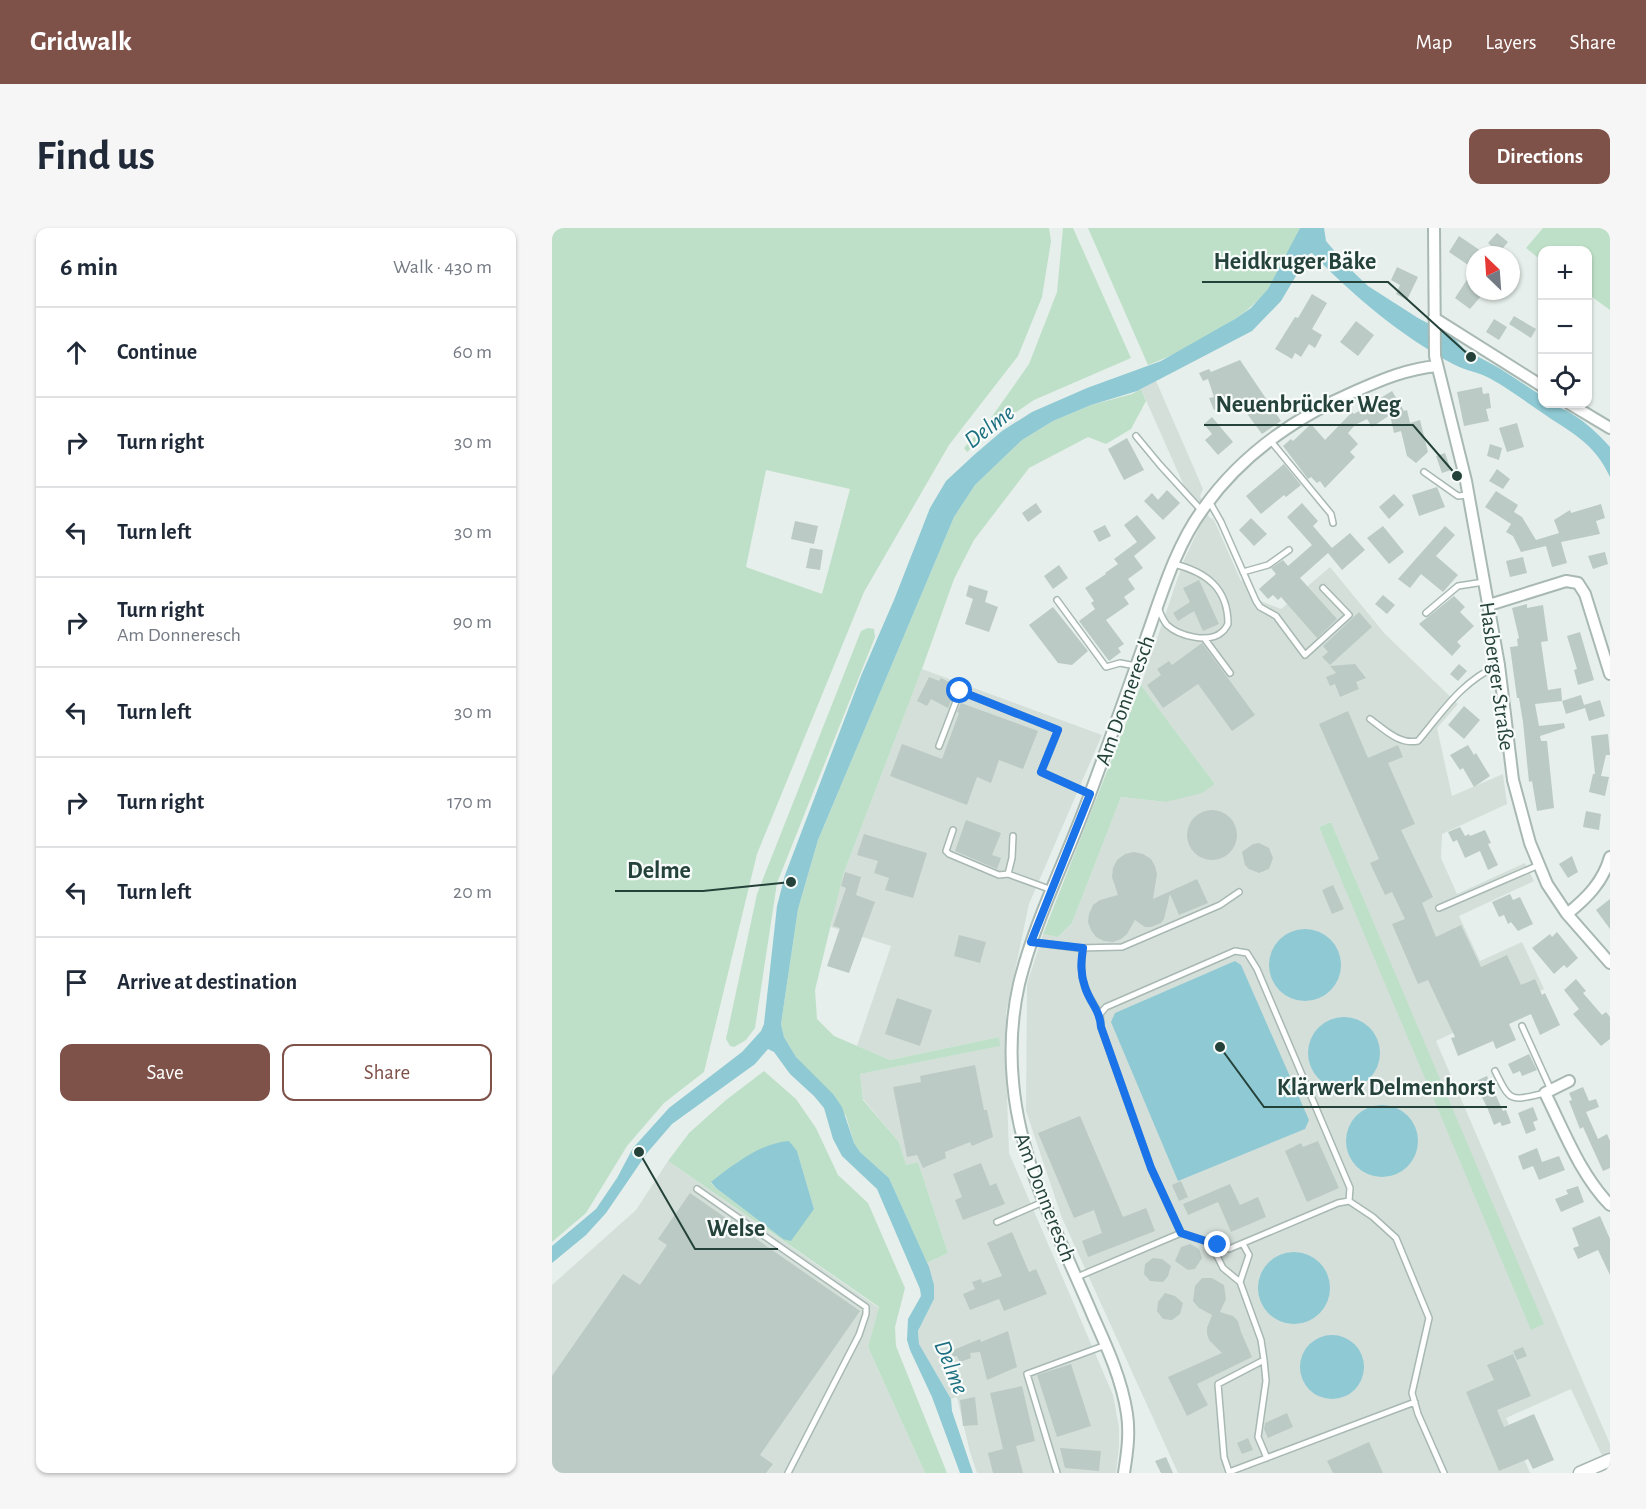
<!DOCTYPE html>
<html lang="en">
<head>
<meta charset="utf-8">
<style>
	:root { --surface:#fff; --page:#f6f6f7; --text:#1f2937; --muted:#747a83; --line:#e0e1e3; --accent:#7f5249 }
	body { margin:0; font-family:"Alegreya Sans",sans-serif; background:var(--page); color:var(--text) }
	.controls { position:absolute; right:18px; top:18px; display:grid; overflow:hidden; border-radius:12px; box-shadow:0 2px 4px #0004 }
	.controls button { width:54px; height:54px; display:grid; place-items:center; padding:0; border:0; border-bottom:2px solid var(--line); background:var(--surface); color:var(--text); font:30px sans-serif }
	.compass { position:absolute; left:914px; top:18px; width:54px; height:54px; border-radius:50%; background:var(--surface); box-shadow:0 2px 4px #0004; rotate:335deg }
	.stop { position:absolute; width:18px; height:18px; margin:-14px; border:4px solid #1a73e8; border-radius:50%; background:#fff }
	.stop.end { background:#1a73e8; border-color:#fff; box-shadow:0 2px 6px #0008 }
	.list { margin:0; padding:0; list-style:none }
	h2 { display:flex; justify-content:space-between; align-items:center; height:78px; margin:0; padding:0 24px; font-size:26px }
	h2 small { font-size:20px; font-weight:400; color:var(--muted) }
	.list li { display:grid; grid-template-columns:39px 1fr auto; gap:18px; align-items:center; box-sizing:border-box; height:90px; padding:0 24px; border-top:2px solid var(--line) }
	.list b { display:block; font-size:22px; white-space:nowrap }
	.list p { margin:0; font-size:20px; white-space:nowrap; color:var(--muted) }
	.list em { font-size:20px; font-style:normal; color:var(--muted) }
	.actions { display:flex; gap:12px; padding:18px 24px }
	.actions a { flex:1; padding:14px 0; border:2px solid var(--accent); border-radius:12px; text-align:center; font-size:21px; color:var(--accent) }
	.actions .main { background:var(--accent); color:#fff }
	.icon { flex:none; width:33px; height:33px; fill:none; stroke:currentColor; stroke-width:2; stroke-linecap:round; stroke-linejoin:round }
	.map { position:relative; flex:none; width:1058px; height:1245px; overflow:hidden; border-radius:12px }
	header { display:flex; align-items:center; gap:36px; box-sizing:border-box; height:84px; padding:0 30px; background:var(--accent); color:#fff }
	header strong { font-size:28px }
	nav { display:flex; gap:33px; margin-inline-start:auto; font-size:21px }
	.intro { display:flex; align-items:center; justify-content:space-between; box-sizing:border-box; height:144px; padding:0 36px }
	h1 { margin:0; font-size:42px }
	.button { padding:15px 27px; border-radius:12px; background:var(--accent); color:#fff; font-size:21px; font-weight:700 }
	main { display:flex; gap:36px; padding:0 36px }
	aside { flex:1; background:var(--surface); border-radius:12px; box-shadow:0 2px 4px #0004 }
	.map>svg:first-child { display:block }
	.built { fill:#d4dfda; fill-rule:evenodd }
	.green { fill:#bfe0c8; fill-rule:evenodd }
	.water { fill:#8ec9d4 }
	.building { fill:#bbcac4 }
	.lines { fill:none; stroke-linecap:round; stroke-linejoin:round }
	.service-casing { stroke:#a8b8b2; stroke-width:8 }
	.minor-casing { stroke:#a8b8b2; stroke-width:14 }
	.tertiary-casing { stroke:#a8b8b2; stroke-width:15 }
	.service { stroke:#fff; stroke-width:5 }
	.minor { stroke:#fff; stroke-width:10 }
	.tertiary { stroke:#fff; stroke-width:12 }
	.route { stroke:#1a73e8; stroke-width:8 }
	.labels { text-anchor:middle; stroke-width:4.5; stroke-linejoin:round; paint-order:stroke }
	.street-label { font-size:22px; fill:#24423a; stroke:#f7fbf9 }
	.water-label { font-size:24px; font-style:italic; fill:#1c6f80; stroke:#f7fbf9 }
	.leader { fill:none; stroke:#24423a; stroke-width:2 }
	.callout-dot { fill:#24423a; stroke:#f7fbf9; stroke-width:2 }
	.callout-label { font-size:24px; text-anchor:middle; font-weight:bold; fill:#24423a; stroke:#f7fbf9; stroke-width:4.5; stroke-linejoin:round; paint-order:stroke }
</style>
</head>
<body>
<header>
<strong>Gridwalk</strong>
<nav><a>Map</a><a>Layers</a><a>Share</a></nav>
</header>
<div class="intro"><h1>Find us</h1><a class="button">Directions</a></div>
<main>
<aside>
<h2>6 min<small>Walk · 430 m</small></h2>
<ul class="list">
<li><svg class="icon" aria-label="ahead" viewBox="0 0 24 24"><path d="M12 20V5M6 11l6-6 6 6"/></svg><div><b>Continue</b></div><em>60 m</em></li>
<li><svg class="icon" aria-label="right" viewBox="0 0 24 24"><path d="M7 20v-9h11M14 6l5 5-5 5"/></svg><div><b>Turn right</b></div><em>30 m</em></li>
<li><svg class="icon" aria-label="left" viewBox="0 0 24 24"><path d="M17 20v-9H6M10 6l-5 5 5 5"/></svg><div><b>Turn left</b></div><em>30 m</em></li>
<li><svg class="icon" aria-label="right" viewBox="0 0 24 24"><path d="M7 20v-9h11M14 6l5 5-5 5"/></svg><div><b>Turn right</b><p>Am Donneresch</p></div><em>90 m</em></li>
<li><svg class="icon" aria-label="left" viewBox="0 0 24 24"><path d="M17 20v-9H6M10 6l-5 5 5 5"/></svg><div><b>Turn left</b></div><em>30 m</em></li>
<li><svg class="icon" aria-label="right" viewBox="0 0 24 24"><path d="M7 20v-9h11M14 6l5 5-5 5"/></svg><div><b>Turn right</b></div><em>170 m</em></li>
<li><svg class="icon" aria-label="left" viewBox="0 0 24 24"><path d="M17 20v-9H6M10 6l-5 5 5 5"/></svg><div><b>Turn left</b></div><em>20 m</em></li>
<li><svg class="icon" aria-label="arrive" viewBox="0 0 24 24"><path d="M6 21V4h12l-3 4 3 4H6"/></svg><div><b>Arrive at destination</b></div></li>
</ul>
<div class="actions"><a class="main">Save</a><a>Share</a></div>
</aside>
<div class="map">
<svg width="1058" height="1245" viewBox="0 0 1058 1245">
	<rect width="100%" height="100%" fill="#e6efeb"/>
	<!-- built -->
	<path class="built" d="M604,153L651,261L648,268L657,289L662,292L689,353L696,350L706,372L729,381L778,339L833,406L906,476L885,500L900,568L951,546L955,576L890,606L889,630L905,666L973,635L982,653L907,688L928,733L970,714L992,761L884,813L1058,1216V1245L1019,1161L954,1190L978,1245H626L510,990L474,883L475,756L491,706L506,709L520,695L569,569L614,574L663,556L589,457L632,332L649,296L589,161ZM778,594H779L885,846L798,668L767,599Z
		M370,441L550,507L477,676L454,785V840L457,925L561,1167L567,1199V1219L564,1245H425L418,1224L405,1169L399,1171L367,1116L366,1103L382,1071V1057L375,1035L396,1025L366,934L354,937L347,914L311,871L308,846L447,818V809L338,832L305,818L339,718L279,699L283,673L291,647Z
		M116,933L327,1080L316,1119L373,1245H0V1057L84,982Z"/>
	<!-- green -->
	<path class="green" d="M0,0H497L499,13L490,69L466,128L397,217L312,364L205,626L152,844L112,875L75,918L34,985L0,1014ZM214,242L298,261L270,366L194,339Z
		M511,0H521L579,130L482,172L451,193L415,224L412,220L439,190L477,136L505,64Z
		M536,0H748C739,20 729,44 716,61C694,91 631,124 596,137Z
		M991,0H1058V82L1036,66V22H990V33L974,20Z
		M589,161L594,173L579,201L554,216L536,209L477,240L422,312L402,351L370,441L291,647L263,762L265,791L282,808L338,832L447,809L448,818L308,846L311,872L347,914L354,937L366,934L396,1025L375,1035L337,950L308,924L302,915L294,888L244,829L232,809L229,796L246,681L266,612L402,289L423,257L470,212L501,193L539,177L580,166Z
		M316,400L322,401L323,409L225,655L203,800L194,812L182,819L178,818L174,811L205,666L309,403Z
		M589,457L663,556L650,565L614,574L569,569L520,695L506,709L491,706Z
		M779,594L992,1096L979,1102L767,599Z
		M212,843L244,871L264,900L286,947L316,975L353,1060L343,1099L344,1118L395,1245H373L316,1119L327,1079L116,933L137,905L174,872ZM245,923L262,981L231,1011L164,960L159,955L187,933Z"/>
	<!-- water -->
	<path class="water" d="M748,0H772L774,13L796,39L816,58L866,90L900,108L912,121L947,140L990,168V176C1015,176 1042,201 1058,219V249C1042,214 1019,205 989,184C973,173 957,161 939,151C928,144 913,143 901,136C849,108 800,67 760,25L757,26L729,73L700,103L585,163L539,177L501,193L470,212L423,257L402,289L266,612L246,681L229,796L232,809L244,829L281,866L290,879L302,915L308,924L337,950L377,1039L382,1057V1071L366,1103L367,1116L399,1171L400,1183L421,1245H408L380,1169L358,1122L355,1112L356,1091L369,1068L368,1061L325,961L290,928L281,911L272,880L262,868L238,846L222,824L216,821L203,836L120,896L95,925L54,985L34,1007L0,1035V1018L44,981L65,950L81,920L117,880L190,824L209,803L212,796L225,678L233,647L309,448L342,372L378,280L394,253L422,227L450,203L480,184L535,160L609,133L683,91L699,80L716,61Z
		M717 737a36 36 0 1 1 72 0a36 36 0 1 1-72 0Z
		M683,733L689,737L757,892L753,901L626,953L559,794L563,785Z
		M756 825a36 36 0 1 1 72 0a36 36 0 1 1-72 0Z
		M794 913a36 36 0 1 1 72 0a36 36 0 1 1-72 0Z
		M237,913L245,923L262,981L239,1013L231,1011L164,960L159,954C181,937 208,915 237,913Z
		M706 1060a36 36 0 1 1 72 0a36 36 0 1 1-72 0Z
		M748 1139a32 32 0 1 1 64 0a32 32 0 1 1-64 0Z"/>
	<!-- building -->
	<path class="building" d="M945,5L956,14L947,25L936,15Z
		M907,8L935,27H923V63L930,67L918,81L903,70L922,41L897,24Z
		M845,39L866,49L855,72L844,66L848,57L839,52Z
		M760,66L775,75L760,101L770,107L763,120L757,116L749,129L743,125L740,131L723,121L743,89L746,90Z
		M962,88L984,101L979,110L957,96Z
		M942,91L955,99L947,112L934,104Z
		M804,93L822,107L806,128L788,114Z
		M688,132L729,193L710,206L685,172L662,182L657,170L662,169L656,151L651,153L647,145L657,141L659,144Z
		M930,159L931,166L937,165L939,180L934,181L937,193L912,198L905,164Z
		M840,163L852,183L855,182L858,195L868,192L876,224L864,235L855,228L849,203L842,205L838,187L820,199L815,191L803,197L796,205L806,216L798,224L803,229L773,260L768,253L765,255L759,249L756,251L731,218L739,211L741,213L759,196L773,212L800,184L802,186Z
		M660,189L681,214L666,227L653,212L660,206L652,196Z
		M965,195L972,219L955,224L947,200Z
		M575,210L592,242L572,252L556,221Z
		M938,216L950,220L947,232L935,228Z
		M893,225L899,242L890,245L884,228Z
		M732,236L749,257L734,269L732,267L709,286L694,268Z
		M945,241L958,251L951,261L937,253Z
		M885,259L893,279L867,288L860,267Z
		M615,262L628,275L611,292L592,273L600,265L606,272Z
		M944,263L966,277L962,284L970,289L984,312L1007,305L1002,292L1018,282L1019,285L1049,276L1053,290L1044,293L1048,306L1009,314L1015,335L1000,339L994,318L969,324L961,308L954,304L959,296L933,279Z
		M842,266L852,277L837,291L827,279Z
		M484,275L490,284L476,294L470,285Z
		M750,275L766,293L761,298L780,320L798,305L813,322L790,342L776,325L748,350L785,391L765,410L729,369L726,372L721,367L716,371L707,361L724,346L719,340L731,332L736,338L760,317L735,289Z
		M585,287L604,310L582,328L591,340L576,351L583,361L572,369L577,376L554,392L572,416L566,420L569,424L557,433L527,393L543,381L539,375L542,373L533,360L554,346L553,345L566,336L562,331L585,314L572,297Z
		M699,290L715,306L702,318L687,302Z
		M243,293L266,298L262,316L239,311Z
		M553,297L559,308L547,314L541,303Z
		M831,298L852,324L837,336L815,310Z
		M893,298L903,307L884,328L906,347L891,364L869,346L858,360L846,351Z
		M258,320L271,322L268,342L254,340Z
		M1053,324L1056,336L1041,341L1036,328Z
		M971,329L975,345L958,349L954,333Z
		M507,337L516,350L501,361L492,348Z
		M647,352L667,396L651,403L642,383L626,393L621,385L638,374L631,360Z
		M417,357L436,363L433,374L446,379L437,404L413,396L421,371L414,368Z
		M831,367L843,377L835,386L823,376Z
		M902,368L913,379L908,384L922,398L905,414L909,418L900,428L867,396Z
		M975,376V380L991,377L996,413L989,414L996,462L1009,460L1010,473L983,476L987,498L1012,495L1013,500L988,508L989,513H995L1002,580L985,583L980,553L977,554L971,494L967,470H965L958,419L966,418L965,411L967,410L960,380Z
		M501,379L536,423L520,437L506,435L477,397Z
		M807,384L820,399L778,437L770,429L776,424L771,418Z
		M1028,404L1042,452L1026,457L1022,442L1025,441L1015,408Z
		M650,415L703,487L680,503L646,456L611,480L595,457L609,447L605,441L617,433L620,437Z
		M803,436L814,450L804,454L807,461L788,469L783,456L778,458L774,449L784,445L778,438Z
		M907,436L915,443L906,453L898,446Z
		M377,449L387,453L389,450L405,458L396,480L379,471L375,478L365,473Z
		M1029,467L1032,477L1048,472L1053,488L1037,493L1033,480L1014,486L1010,473Z
		M409,475L486,503L471,541L447,532L439,555L425,549L415,577L338,548L350,516L390,531L407,485L405,484Z
		M912,478L928,492L912,511L896,497Z
		M796,483L816,530L846,517L851,529L836,535L863,596L849,602L881,669L870,675L884,709L909,697L929,739L955,727L969,757L983,751L990,767L993,765L1008,797L988,807L979,786L957,796L964,812L944,821L941,813L906,828L899,810L903,809L876,752L866,756L840,696L853,691L840,664L833,667L818,635L827,631L767,496Z
		M1056,506L1058,527H1054L1049,548L1057,549L1053,568L1037,564L1041,546H1043L1039,508Z
		M916,517L922,527L924,525L938,548L922,559L911,540L908,542L898,527Z
		M635 607a25 25 0 1 1 50 0a25 25 0 1 1-50 0Z
		M1034,583L1049,586L1047,602L1031,599Z
		M414,592L449,605L440,627L449,630L445,641L403,623Z
		M908,599L913,608L917,606L918,608L933,602L939,615L936,616L946,637L936,642L928,623L913,630L905,612L901,614L896,604Z
		M312,606L375,625L361,670L333,662L337,650L322,645L326,633L305,627Z
		M707,615L717,620L721,630L717,641L707,645L697,641L693,637L690,624L701,616Z
		M582,624L591,626L599,631L603,638L605,646L601,671L645,651L656,675L627,687L618,666L612,691L609,695L599,699H593L583,692L575,706L569,711L561,714L552,713L544,709L539,702L536,694L537,686L541,677L548,672L566,667L560,649L561,640L565,632L573,626Z
		M1020,628L1026,644L1016,650L1007,636Z
		M293,644L309,649L304,667L323,674L297,745L275,738L288,700L281,698L294,660L289,658Z
		M781,657L792,681L780,686L770,662Z
		M958,666L961,672L968,669L981,696L966,703L959,694L956,696L952,687L947,689L940,674Z
		M1058,671V701L1044,682Z
		M1005,704L1026,730L1015,740L1012,737L1002,746L980,720L998,706L1000,709Z
		M407,707L434,714L428,735L402,728Z
		M1024,751L1034,763L1031,765L1050,787L1054,784L1058,789V811L1049,818L1021,786L1027,781L1012,762Z
		M345,770L380,782L368,818L333,806Z
		M977,826L985,842L970,848L968,843L961,846L956,836Z
		M423,837L432,882H435L441,909L420,918L418,914L393,924L394,930L371,940L365,927L355,929L341,859L369,854L368,848Z
		M935,848L951,883L954,882L959,895L950,898L948,894L942,897L935,879L922,854Z
		M1031,859L1037,873L1044,871L1047,879L1034,884L1046,911L1055,906L1058,913V940L1051,943L1031,899L1028,901L1017,873L1020,872L1017,865Z
		M981,879L986,892L981,894L984,902L974,906L966,885Z
		M528,888L571,989L594,980L603,1003L536,1029L530,1013L550,1005L542,982L522,990L486,905Z
		M766,913L787,960L755,974L733,923L749,915L751,919Z
		M985,920L990,934L1007,928L1013,942L987,952L981,938L971,942L966,928Z
		M429,935L438,958L444,955L453,976L411,992L403,972L410,969L401,946Z
		M629,953L636,969L627,973L620,957Z
		M678,956L688,977L706,969L714,989L679,1004L666,974L636,987L631,976Z
		M1026,958L1032,974L1009,984L1003,971L1016,966L1014,962Z
		M138,965L308,1083L208,1227L221,1236L214,1245H0V1148L71,1046L88,1057L115,1017L106,1011Z
		M1048,988L1058,1011V1047L1046,1022L1026,1031L1021,1020L1027,1018L1020,1000Z
		M460,1004L477,1044L484,1041L495,1066L452,1083L447,1071L418,1082L411,1066L423,1061L420,1054L429,1051L430,1055L450,1048L435,1015Z
		M638,1016L647,1021L650,1030L643,1041L636,1042L623,1033L629,1019Z
		M601,1030L610,1031L619,1038L616,1048L611,1054L598,1053L592,1046L593,1036Z
		M650,1050H660L672,1057L674,1071L668,1084L681,1088L686,1093L689,1104L700,1129L645,1156L656,1177L635,1188L616,1149L670,1125L657,1112L655,1106V1100L660,1087L647,1080L641,1073L643,1058Z
		M613,1065L623,1068L631,1075L628,1086L620,1092L611,1091L605,1083L606,1074Z
		M456,1103L465,1139L435,1152L428,1124L418,1125L419,1130L408,1134L405,1128L396,1129L394,1125L428,1111L429,1114Z
		M971,1119L975,1128L965,1132L961,1123Z
		M961,1126L979,1168L945,1182L952,1199L982,1186L1002,1232L981,1241L976,1231L947,1243L914,1164L942,1152L935,1137Z
		M519,1136L539,1198L505,1209L485,1147Z
		M470,1158L483,1213L464,1218L471,1245H441L436,1225L451,1221L438,1165Z
		M423,1169L426,1197L411,1198L408,1172Z
		M735,1185L741,1199L716,1210L712,1201L713,1195Z
		M696,1210L701,1222L690,1226L685,1215Z
		M817,1214L831,1245H781L775,1233Z
		M508,1220L549,1223L547,1243L513,1240Z
		M614,1229L621,1245H609L603,1233Z"/>
	<g class="lines">
		<defs>
			<path id="service" d="M584,208L608,237L649,282
				M718,212L779,286L781,295
				M872,244L906,268L916,267
				M657,273L669,294L704,373L708,379L724,388L753,427L797,387L771,360
				M691,344L716,337L737,322
				M505,372L554,439L568,435L584,438
				M606,379C608,385 611,392 615,397C627,408 657,416 670,404C673,402 674,399 676,396C676,360 654,344 622,336
				M874,385L906,358L932,354
				M652,410L678,445
				M818,491C832,501 847,517 866,513C891,483 910,453 947,437
				M387,518L408,463L506,502L489,544L538,566
				M401,602L394,623L397,626L447,647L456,646
				M461,608L460,630L456,646L500,662
				M887,680L987,637
				M479,714L526,720L570,719L668,677L687,664
				M531,720C527,750 531,761 548,786
				M970,798L999,862
				M943,843C959,875 958,873 993,865
				M145,961L314,1079V1086L307,1107L236,1245
				M445,994L491,974
				M629,1005L599,940L549,799L548,786L554,779L683,723L695,725L705,741L798,960L797,973
				M691,1016L697,1027L688,1054L709,1112L712,1132L666,1156L672,1229L677,1244L863,1174
				M666,1017L663,1024L671,1040L688,1054
				M525,1049L629,1005L677,1021L786,975L797,973L821,989L844,1010L877,1090L860,1165L866,1186L892,1245
				M712,1132L714,1153L706,1209L715,1230
				M505,1245L475,1146L554,1117"/>
			<path id="minor" d="M882,0L883,128L914,253L947,437L961,552L978,615L995,656L1015,686L1058,735
				M882,90L990,158
				M1018,176L1058,200
				M937,377L1014,353L1026,355L1033,366L1058,446
				M1015,686C1035,670 1051,654 1058,629
				M1017,853L993,865C1012,903 1028,946 1058,977
				M572,1245C575,1226 578,1206 575,1186C570,1152 555,1119 541,1088C509,1012 468,937 461,854C458,822 460,787 467,756C483,691 515,630 538,566C557,515 575,464 593,413C609,369 623,319 651,281C689,227 744,189 804,163C831,151 855,141 885,138"/>
			<path id="tertiary" d="M1028,1245L1058,1232"/>
		</defs>
		<!-- service casing -->
		<use href="#service" class="service-casing"/>
		<!-- minor casing -->
		<use href="#minor" class="minor-casing"/>
		<!-- tertiary casing -->
		<use href="#tertiary" class="tertiary-casing"/>
		<!-- service -->
		<use href="#service" class="service"/>
		<!-- minor -->
		<use href="#minor" class="minor"/>
		<!-- tertiary -->
		<use href="#tertiary" class="tertiary"/>
	</g>
	<g class="lines">
		<!-- route -->
		<path class="route" d="M408,463L506,502L489,544L538,566L479,714L531,720C529,734 528,745 533,759C538,775 548,782 549,799L599,940L629,1005L666,1017"/>
	</g>
	<g class="labels">
		<!-- street labels -->
		<g class="street-label">
			<text transform="translate(946 448) rotate(82)" y="8">Hasberger Straße</text>
			<text transform="translate(572 472) rotate(-70)" y="8">Am Donneresch</text>
			<text transform="translate(494 969) rotate(69)" y="8">Am Donneresch</text>
		</g>
		<!-- water labels -->
		<g class="water-label">
			<text transform="translate(437 198) rotate(-37)" y="8">Delme</text>
			<text transform="translate(400 1139) rotate(68)" y="8">Delme</text>
		</g>
	</g>
	<!-- callouts -->
	<path class="leader" d="M919 129L836 54H650M905 248L861 197H652M239 654L151 663H63M668 819L712 879H955M87 924L143 1021H226"/>
	<g class="callout-dot">
		<circle cx="919" cy="129" r="6"/>
		<circle cx="905" cy="248" r="6"/>
		<circle cx="239" cy="654" r="6"/>
		<circle cx="668" cy="819" r="6"/>
		<circle cx="87" cy="924" r="6"/>
	</g>
	<g class="callout-label">
		<text x="743" y="41">Heidkruger Bäke</text>
		<text x="756" y="184">Neuenbrücker Weg</text>
		<text x="107" y="650">Delme</text>
		<text x="834" y="867">Klärwerk Delmenhorst</text>
		<text x="184" y="1008">Welse</text>
	</g>
</svg>
<div class="controls">
<button>+</button>
<button>−</button>
<button><svg class="icon" aria-label="locate" viewBox="0 0 24 24"><circle cx="12" cy="12" r="6"/><path d="M12 2v4M12 18v4M2 12h4M18 12h4"/></svg></button>
</div>
<svg class="compass" viewBox="-18 -18 36 36"><path d="M0-13l5 13h-10z" fill="#e53935"/><path d="M0 13l5-13h-10z" fill="#747a83"/></svg>
<div class="stop" style="left:408px;top:463px"></div>
<div class="stop end" style="left:666px;top:1017px"></div>
</div>
</main>
</body>
</html>
